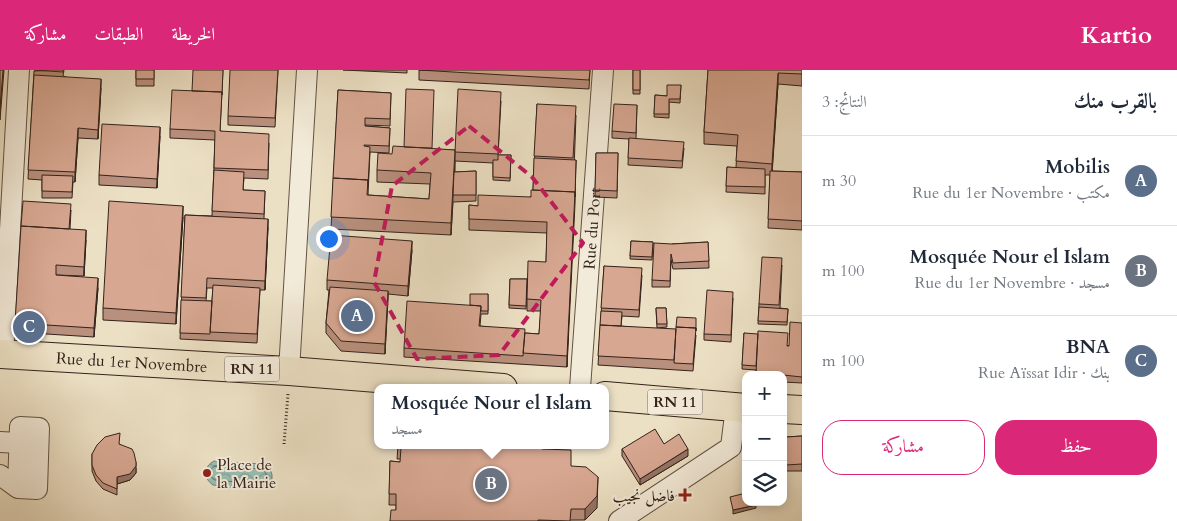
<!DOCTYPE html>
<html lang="ar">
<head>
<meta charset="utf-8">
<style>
	:root { --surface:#fff; --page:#f2f2f3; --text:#1f2937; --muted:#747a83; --line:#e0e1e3; --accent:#db2777 }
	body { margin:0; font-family:Cardo,Amiri,serif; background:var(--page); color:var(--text); direction:rtl }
	.controls { position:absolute; right:15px; bottom:15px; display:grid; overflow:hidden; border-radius:10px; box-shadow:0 2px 12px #0003 }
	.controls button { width:45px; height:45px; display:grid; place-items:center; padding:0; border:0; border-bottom:1px solid var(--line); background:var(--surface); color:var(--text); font:25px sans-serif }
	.you { position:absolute; left:328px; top:168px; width:18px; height:18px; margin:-12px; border:4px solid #fff; border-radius:50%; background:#1a73e8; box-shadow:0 0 0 8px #1a73e833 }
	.badge { display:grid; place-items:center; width:32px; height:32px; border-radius:50%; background:var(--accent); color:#fff; font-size:16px; font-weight:700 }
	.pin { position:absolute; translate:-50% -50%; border:2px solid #fff; box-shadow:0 1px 5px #0006 }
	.popup { position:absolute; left:374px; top:314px; width:235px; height:65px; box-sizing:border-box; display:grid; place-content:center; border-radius:10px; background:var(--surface); filter:drop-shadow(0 1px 4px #0005); font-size:16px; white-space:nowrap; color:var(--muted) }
	.popup b { font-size:19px; color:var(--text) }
	.popup::after { content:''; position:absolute; left:50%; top:100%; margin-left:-10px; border:10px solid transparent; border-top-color:var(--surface) }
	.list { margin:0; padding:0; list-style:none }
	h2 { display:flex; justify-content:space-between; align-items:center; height:65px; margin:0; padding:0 20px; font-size:21px }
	h2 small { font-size:16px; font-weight:400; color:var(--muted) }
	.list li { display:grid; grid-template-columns:32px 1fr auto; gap:15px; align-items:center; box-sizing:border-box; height:90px; padding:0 20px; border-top:1px solid var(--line) }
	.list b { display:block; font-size:19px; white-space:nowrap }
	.list p { margin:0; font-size:16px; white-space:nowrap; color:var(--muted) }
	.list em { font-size:16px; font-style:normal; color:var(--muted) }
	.actions { display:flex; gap:10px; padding:15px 20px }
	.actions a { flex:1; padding:11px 0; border:1px solid var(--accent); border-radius:20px; text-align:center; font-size:18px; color:var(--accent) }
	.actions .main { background:var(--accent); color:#fff }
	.icon { flex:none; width:28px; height:28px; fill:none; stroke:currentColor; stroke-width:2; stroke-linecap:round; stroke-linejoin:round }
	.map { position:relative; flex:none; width:802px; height:451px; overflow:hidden; direction:ltr }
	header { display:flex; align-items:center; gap:30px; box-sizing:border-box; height:70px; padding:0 25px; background:var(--accent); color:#fff }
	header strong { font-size:24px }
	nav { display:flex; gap:28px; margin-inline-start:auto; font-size:18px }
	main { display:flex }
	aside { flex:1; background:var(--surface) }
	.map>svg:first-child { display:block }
	.water { fill:url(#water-waves); stroke:#717f76 }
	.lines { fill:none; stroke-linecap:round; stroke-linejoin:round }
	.shore { stroke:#667066; stroke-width:1 }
	.minor-casing { stroke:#625245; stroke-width:22 }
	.primary-casing { stroke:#34221b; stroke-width:30 }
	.path { stroke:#34221b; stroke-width:3; stroke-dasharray:1 2.5; stroke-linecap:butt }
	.minor { stroke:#f3ebd9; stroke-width:20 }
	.primary { stroke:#ece0c4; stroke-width:28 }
	.wall { fill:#b9907d; stroke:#34221b; fill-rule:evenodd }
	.shaded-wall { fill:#967566; stroke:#34221b }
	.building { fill:#d7a791; stroke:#34221b }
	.marked { fill:none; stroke:#c2185b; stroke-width:4; stroke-dasharray:10 6; stroke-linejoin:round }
	.poi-dot { fill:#8f2418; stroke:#f3ebd9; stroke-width:2 }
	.labels { text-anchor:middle; stroke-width:4; stroke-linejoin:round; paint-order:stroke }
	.shield { fill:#f3ebd9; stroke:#6d5e54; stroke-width:1 }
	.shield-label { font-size:15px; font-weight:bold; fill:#34221b }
	.street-label { font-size:16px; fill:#34221b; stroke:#f3ebd9 }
	.poi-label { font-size:16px; fill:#34221b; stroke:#f3ebd9; text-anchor:start }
</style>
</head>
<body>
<header>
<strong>Kartio</strong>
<nav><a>الخريطة</a><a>الطبقات</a><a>مشاركة</a></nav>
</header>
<main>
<aside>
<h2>بالقرب منك<small>النتائج: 3</small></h2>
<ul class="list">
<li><span class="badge" style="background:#5c6f8a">A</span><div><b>Mobilis</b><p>مكتب · Rue du 1er Novembre</p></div><em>30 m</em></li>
<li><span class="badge" style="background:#6b7280">B</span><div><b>Mosquée Nour el Islam</b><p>مسجد · Rue du 1er Novembre</p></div><em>100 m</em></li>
<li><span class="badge" style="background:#5c6f8a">C</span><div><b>BNA</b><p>بنك · Rue Aïssat Idir</p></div><em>100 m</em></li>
</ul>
<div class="actions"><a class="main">حفظ</a><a>مشاركة</a></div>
</aside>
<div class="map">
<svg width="802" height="451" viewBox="0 0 802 451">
	<defs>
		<pattern id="water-waves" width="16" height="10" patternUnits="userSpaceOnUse" patternTransform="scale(1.25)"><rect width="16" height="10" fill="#99bdb2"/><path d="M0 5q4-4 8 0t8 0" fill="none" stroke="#84a298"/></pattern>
	</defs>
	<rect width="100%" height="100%" fill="#ece0c4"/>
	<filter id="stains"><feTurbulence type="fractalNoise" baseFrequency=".004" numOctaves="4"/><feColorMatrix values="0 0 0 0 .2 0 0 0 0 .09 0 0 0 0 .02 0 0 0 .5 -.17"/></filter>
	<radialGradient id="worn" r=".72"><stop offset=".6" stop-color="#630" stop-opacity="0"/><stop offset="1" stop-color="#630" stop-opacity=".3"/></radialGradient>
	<!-- water -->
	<path class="water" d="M214,391L262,394C267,396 271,399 272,405C275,428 226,416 213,415C203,408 203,397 214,391Z"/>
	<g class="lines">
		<!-- shore -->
		<path class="shore" d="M215,396L261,399C269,403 268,412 259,414L215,410C209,407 208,399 215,396Z"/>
		<defs>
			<g id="minor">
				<path d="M3,284L19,0"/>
				<path d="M289,301L307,0"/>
				<path id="s1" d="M580,318L603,0"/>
				<path d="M0,372L19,373"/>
				<path d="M0,405L18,418L37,419L39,358L20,357L18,418"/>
				<path d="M619,451L731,377L736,337"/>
			</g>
			<g id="primary">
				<path id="s2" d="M0,284L289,301L503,318"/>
				<path d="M605,326L746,338"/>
				<path d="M783,339L802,340"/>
			</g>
		</defs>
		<!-- minor casing -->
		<use href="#minor" class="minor-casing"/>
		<!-- primary casing -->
		<use href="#primary" class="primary-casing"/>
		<!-- path -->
		<path class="path" d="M284,374L288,324"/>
		<!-- minor -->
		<use href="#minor" class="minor"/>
		<!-- primary -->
		<use href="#primary" class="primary"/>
	</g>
	<!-- wall -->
	<path class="wall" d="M64,0L63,6L101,18L98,69L78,68L75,112H73L72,128H42V110L28,109L34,1Z
		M136,0H154V16H136Z
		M223,0L220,61L269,73L268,109L244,108L243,120L265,121L264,148L268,158L265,220H260L257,273L180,269L185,145L212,146L215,70L170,68V59L192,21ZM207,218H213L212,231H206Z
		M278,0L275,57L228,55V46Z
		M343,0H407V3Z
		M419,0H590L589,19L419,10Z
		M633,0H640V24H633Z
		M708,0H802V16L778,14L772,101L802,102V160L768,158L770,105H765V124L726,122L727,97L736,98L737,76L704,74V62Z
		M681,15L680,33L669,32V48L654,47L655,25L667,26Z
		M338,20L391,23L390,56L365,55V56L390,58L389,83L370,82L368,125L429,129L430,114L377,112V100L392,84L432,79L455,80L501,31L498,85H511L510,111L493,110V93L455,91V102L476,101V131L453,132L451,165L331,159Z
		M537,34L576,45L567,297L404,287V278L488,224V244H481L480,256L525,263L539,264L541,241H527V229L546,192L547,163L469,160V135L478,136L531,127L533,120Z
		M637,35L636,69L684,78L682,98L628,95L629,69L612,68V61Z
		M160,66L157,118L99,115V105Z
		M596,83H618L617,128L595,127Z
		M71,140L70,159L86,170L84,206L56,205L98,218L94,267L15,262V253Z
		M183,147L176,254L103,250V238Z
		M631,171L653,172L652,190L630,189Z
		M708,172L709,198L673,199L671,190L670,217H652V210L672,174Z
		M412,180L408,226L388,224L385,284L341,281L326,263V253L329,220H327V210Z
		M782,195L780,238L788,239L787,255L758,254L759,234Z
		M604,196L642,205L639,247L622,246L621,256L696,265L693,301L598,295Z
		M510,209H527L526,239L509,238Z
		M733,228L731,272L704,270V264Z
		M656,238H666L667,257L657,258Z
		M802,253V313L783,312V305H756V300L742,299L744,263L789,276Z
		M783,364L786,367L802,366V401H786V372L783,388Z
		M120,374L136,398V403L130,410L117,414V425L103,419L96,411L92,401V384Z
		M398,375L542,379L571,396L597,438L585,450L390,451L396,440V435H389L390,391L400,392L401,389H397Z
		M622,379L688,386L640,415L622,386Z"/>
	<!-- shaded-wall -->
	<path class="shaded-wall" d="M3,0H4L0,50V39Z
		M778,3V14L772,105V94Z
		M101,9V18L98,69V60Z
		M160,57V66L157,118V109Z
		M78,58V68L75,112V102Z
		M455,80V91L451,165V153Z
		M576,90L575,134L567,297V286Z
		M183,136V147L176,254V243Z
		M268,149V158L265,220V211Z
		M86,160V170L84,206V197Z
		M412,171V180L408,226V216Z
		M98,208V218L94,267V258Z
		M388,221V230L385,284V274Z
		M786,364V371L783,388V381Z
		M688,379V386L640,415V409Z
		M136,392V403L130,410L117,414V407Z
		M598,407L597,438L585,450V439Z
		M756,435V438L733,444V440Z"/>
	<!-- building -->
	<path class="building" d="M0,0H3L0,39Z
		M34,0H63V2Z
		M136,0H154V9H136Z
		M193,0H223L222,25V22L192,21Z
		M230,0H278L275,48L228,46Z
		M419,0H590L589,10Z
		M633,0H640V20H633Z
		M708,0H802V4L778,3L772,94L736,91L738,65L704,62Z
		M34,5L101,9L98,60L78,58L75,102L28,100Z
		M667,15H681L680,29H669V44H654L655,25L667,26Z
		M406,19L434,20L432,78L404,77Z
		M458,19L501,22L498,84L455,82Z
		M172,20L222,22L220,61L269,64L268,100L214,98L215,61L170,59Z
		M338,20L391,23L390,49L365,48V56L390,58L389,76L364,75V76L370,77L368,115V110L333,108Z
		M537,34L576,36L573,88L534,86Z
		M614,34L637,35L636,63L612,61Z
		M102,54L160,57L157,109L99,105Z
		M629,68L684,72L682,91L628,88Z
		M393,76L455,80L451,153L331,147L333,108L368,110L367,125L429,129L431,103L377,100L378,83L392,84Z
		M596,83H618L617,121L595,120Z
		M498,85H511L510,108L493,107V90H498Z
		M534,88L576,90L575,127V122L533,120Z
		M727,97L765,99V117L726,116Z
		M214,100L244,102L243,120L265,121L264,144L212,141Z
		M476,101V125H453L454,102Z
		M770,101L802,102V151L768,149Z
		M42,105L73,106L72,122L42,121Z
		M531,120L575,122L567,286L523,283L525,263L539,264L541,230L527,229L528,191L546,192L547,152L469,149V135L478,136V125L531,127Z
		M23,131L71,134L69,159L21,156Z
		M109,131L183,136L176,243L103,238Z
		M185,145L268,149L265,211L207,208L206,228L181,227Z
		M21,156L86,160L84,197L56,195V205L98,208L94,258L15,253Z
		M331,165L412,171L408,216L327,210Z
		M631,171L653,172L652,187L630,186Z
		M708,172L709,191L673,193L671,184L670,211L652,210L654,173L672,174Z
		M762,187L782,188L779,235L759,234Z
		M604,196L642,198L639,240L601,238Z
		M510,209H527L526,236L509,235Z
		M213,215L260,218L257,264L210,262Z
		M330,217L388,221L385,274L341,271L326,253Z
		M707,220L733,222L731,265L704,264Z
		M470,224H488V241H481V236L470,235Z
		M181,230L212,231L210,264L180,263Z
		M407,231L481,236L479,256L525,259L523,286L404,278Z
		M759,237L788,239L787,252L758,251Z
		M656,238H666L667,254H657Z
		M601,241L622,242L621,256L600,255Z
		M677,247L696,248V261V258L676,257Z
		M790,252L802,253V307L783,305L756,304L758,261L788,263L787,276H789Z
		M600,255L676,259L674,290L598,286Z
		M676,257L696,258L693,294L674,293Z
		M744,263L758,264L756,296L742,295Z
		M655,359L664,374L679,364L688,379L640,409L622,379Z
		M120,363L119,374L132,379L134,383L136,392V396L130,404L117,407V419L103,413L96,405L92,395V384L97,375L105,367Z
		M783,364H786L783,381Z
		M802,366V394L786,395V367Z
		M398,375H542V379L571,380V396L586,397L598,407L597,426L585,439H571L570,451L538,450V451H390L391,440H396V424H389L390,391L400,392L401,377H397Z
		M746,423V432H755L756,435L733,440L730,427Z"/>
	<!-- marked area -->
	<path class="marked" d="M469,56L532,107L583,173L499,285L417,289L374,212L392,116Z"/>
	<!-- markers -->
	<g class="poi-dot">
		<circle cx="207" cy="403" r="5"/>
		<path d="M682.5 417.5h5v5h5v5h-5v5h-5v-5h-5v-5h5z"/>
	</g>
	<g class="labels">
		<!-- shield labels -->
		<g class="shield">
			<rect x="224.5" y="286.5" width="55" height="25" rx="4"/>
			<rect x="647.5" y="319.5" width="55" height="25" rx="4"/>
		</g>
		<g class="shield-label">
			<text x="252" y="304">RN 11</text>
			<text x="675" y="337">RN 11</text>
		</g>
		<!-- street labels -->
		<g class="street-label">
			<text dy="6" stroke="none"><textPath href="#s1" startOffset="160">Rue du Port</textPath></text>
			<text dy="6" stroke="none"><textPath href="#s2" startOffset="132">Rue du 1er Novembre</textPath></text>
		</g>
		<!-- poi labels -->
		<g class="poi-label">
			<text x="217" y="400">Place de<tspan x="217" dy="18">la Mairie</tspan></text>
			<text x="675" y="431" text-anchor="end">فاضل نجيب</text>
		</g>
	</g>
	<rect width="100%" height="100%" filter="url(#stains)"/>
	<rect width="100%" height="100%" fill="url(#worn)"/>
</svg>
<div class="controls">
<button>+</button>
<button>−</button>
<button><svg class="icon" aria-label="layers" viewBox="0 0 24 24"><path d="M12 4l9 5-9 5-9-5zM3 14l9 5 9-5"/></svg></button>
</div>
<div class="you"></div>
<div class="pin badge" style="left:357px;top:246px;background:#5c6f8a">A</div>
<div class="pin badge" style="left:491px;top:414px;background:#6b7280">B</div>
<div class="popup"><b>Mosquée Nour el Islam</b>مسجد</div>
<div class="pin badge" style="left:29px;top:257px;background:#5c6f8a">C</div>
</div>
</main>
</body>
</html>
